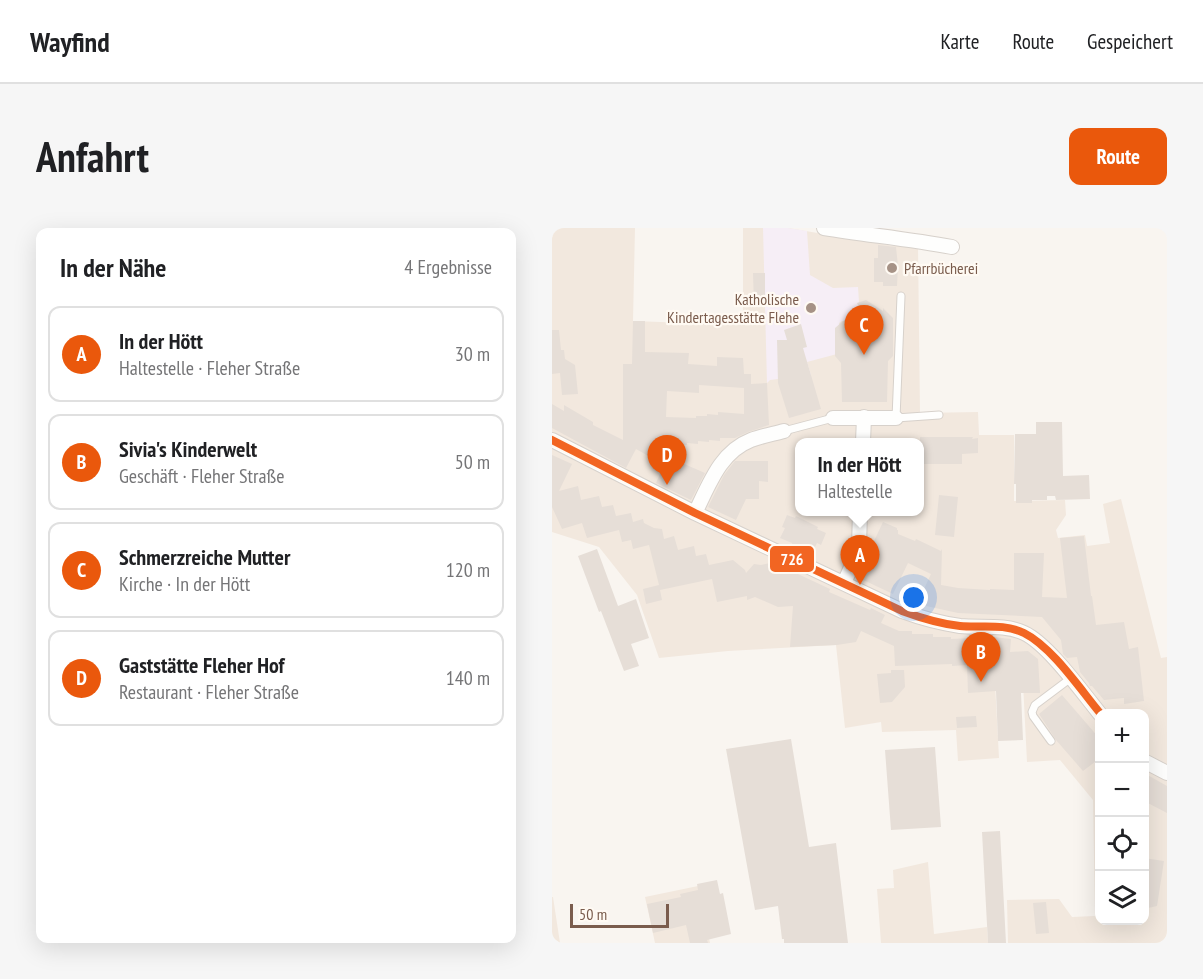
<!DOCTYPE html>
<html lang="de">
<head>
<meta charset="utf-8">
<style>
	:root { --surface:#fff; --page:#f6f6f6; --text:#202124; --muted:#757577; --line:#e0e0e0; --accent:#ea580c }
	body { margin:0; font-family:"PT Sans Narrow",sans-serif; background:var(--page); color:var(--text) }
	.controls { position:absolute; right:18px; bottom:18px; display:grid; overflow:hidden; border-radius:12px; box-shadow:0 6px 24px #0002 }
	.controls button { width:54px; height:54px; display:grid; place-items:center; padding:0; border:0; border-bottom:2px solid var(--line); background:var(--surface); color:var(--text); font:30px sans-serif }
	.scale { position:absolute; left:18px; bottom:15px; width:99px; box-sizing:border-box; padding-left:6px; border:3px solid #7a5c4d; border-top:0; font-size:16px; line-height:21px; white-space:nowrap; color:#7a5c4d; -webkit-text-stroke:4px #fffaf3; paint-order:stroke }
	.you { position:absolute; left:362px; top:370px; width:21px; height:21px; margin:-15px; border:4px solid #fff; border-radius:50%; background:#1a73e8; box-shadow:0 0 0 9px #1a73e833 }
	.badge { display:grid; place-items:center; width:39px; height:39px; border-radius:50%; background:var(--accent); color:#fff; font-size:20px; font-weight:700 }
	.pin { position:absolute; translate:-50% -50px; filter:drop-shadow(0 2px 3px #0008) }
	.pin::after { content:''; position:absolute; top:32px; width:21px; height:18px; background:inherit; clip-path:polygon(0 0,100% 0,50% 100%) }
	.popup { position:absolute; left:243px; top:210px; width:129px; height:78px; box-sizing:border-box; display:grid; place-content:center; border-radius:12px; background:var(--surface); filter:drop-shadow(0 2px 4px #0005); font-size:20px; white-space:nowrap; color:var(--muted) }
	.popup b { font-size:22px; color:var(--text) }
	.popup::after { content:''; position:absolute; left:50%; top:100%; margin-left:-12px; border:12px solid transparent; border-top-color:var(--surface) }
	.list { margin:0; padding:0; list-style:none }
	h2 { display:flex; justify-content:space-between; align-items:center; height:78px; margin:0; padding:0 24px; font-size:26px }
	h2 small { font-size:20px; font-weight:400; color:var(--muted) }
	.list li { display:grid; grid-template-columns:39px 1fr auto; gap:18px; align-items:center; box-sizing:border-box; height:96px; margin:0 12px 12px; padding:0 12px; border:2px solid var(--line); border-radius:12px }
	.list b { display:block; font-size:22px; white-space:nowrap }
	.list p { margin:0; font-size:20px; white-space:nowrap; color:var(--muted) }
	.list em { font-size:20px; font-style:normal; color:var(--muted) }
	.icon { flex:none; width:33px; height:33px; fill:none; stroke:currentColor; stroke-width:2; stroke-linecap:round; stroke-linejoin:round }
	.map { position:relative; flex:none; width:615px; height:715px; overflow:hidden; border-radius:12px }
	header { display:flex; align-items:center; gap:36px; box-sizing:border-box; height:84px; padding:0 30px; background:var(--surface); border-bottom:2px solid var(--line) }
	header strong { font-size:28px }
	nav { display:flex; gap:33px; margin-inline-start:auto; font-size:21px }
	.intro { display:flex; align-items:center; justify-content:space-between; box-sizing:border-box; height:144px; padding:0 36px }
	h1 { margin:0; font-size:42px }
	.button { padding:15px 27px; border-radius:12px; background:var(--accent); color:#fff; font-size:21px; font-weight:700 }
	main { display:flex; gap:36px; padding:0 36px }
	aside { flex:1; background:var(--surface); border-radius:12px; box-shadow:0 6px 24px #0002 }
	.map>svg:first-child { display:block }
	.residential { fill:#f2e8de; fill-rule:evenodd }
	.education { fill:#f6eef6 }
	.building { fill:#e6ded7; fill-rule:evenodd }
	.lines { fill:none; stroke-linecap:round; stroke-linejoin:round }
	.lane-casing { stroke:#d7d1cb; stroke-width:9 }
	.street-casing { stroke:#d7d1cb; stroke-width:16 }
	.lane { stroke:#fefefd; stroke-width:7 }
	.street { stroke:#fefefd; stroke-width:14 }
	.bus-1-casing { stroke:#fffaf3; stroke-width:12 }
	.bus-1 { stroke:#f26522; stroke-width:8 }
	.poi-dot { fill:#a69286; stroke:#fffaf3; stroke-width:2 }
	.labels { text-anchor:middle; stroke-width:4.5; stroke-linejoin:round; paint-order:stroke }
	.poi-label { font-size:16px; fill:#7a5c4d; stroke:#fffaf3; text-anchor:start }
	.line-badge { stroke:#fffaf3; stroke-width:2 }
	.badge-label { font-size:16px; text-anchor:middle; font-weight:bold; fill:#fff }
</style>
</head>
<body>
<header>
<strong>Wayfind</strong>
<nav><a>Karte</a><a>Route</a><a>Gespeichert</a></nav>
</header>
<div class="intro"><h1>Anfahrt</h1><a class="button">Route</a></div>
<main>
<aside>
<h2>In der Nähe<small>4 Ergebnisse</small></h2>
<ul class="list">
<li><span class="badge">A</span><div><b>In der Hött</b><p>Haltestelle · Fleher Straße</p></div><em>30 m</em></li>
<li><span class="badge">B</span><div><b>Sivia's Kinderwelt</b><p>Geschäft · Fleher Straße</p></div><em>50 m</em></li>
<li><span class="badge">C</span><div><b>Schmerzreiche Mutter</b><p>Kirche · In der Hött</p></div><em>120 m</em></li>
<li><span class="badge">D</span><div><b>Gaststätte Fleher Hof</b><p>Restaurant · Fleher Straße</p></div><em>140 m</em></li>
</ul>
</aside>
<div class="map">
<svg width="615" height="715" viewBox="0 0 615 715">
	<rect width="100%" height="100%" fill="#f9f5f0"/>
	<!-- residential -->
	<path class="residential" d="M0,0H83L81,93L191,97V0H236L342,18H366L368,185L426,184L427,207H462V273L513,272L514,287L504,302L506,310L533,307L535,318L558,315L551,276L569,271L609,430L615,429V715H456L455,672L507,671L520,689L543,688L541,572L508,532L475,534L471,455H443L447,530L406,533L404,502L330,504L329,494L293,500L284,417L176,423L107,430L85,367L47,319L0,304ZM248,214H368V284H248ZM548,485H592V692H548Z
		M376,634L382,706L435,699L436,715H329L325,661L342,660L341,642Z
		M146,658L158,715H103L93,669Z
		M0,669H1L8,715H0Z"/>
	<!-- education -->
	<path class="education" d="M211,0H236L255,3L258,47L281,60L306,59L307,74L303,83L296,84L295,93H290L287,95V100H283L284,102L283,114L285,126L255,134L259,147L218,152L215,155Z"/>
	<!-- building -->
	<path class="building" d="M326,17L344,19L346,38L345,58H331V54H322V30H326Z
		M201,45H213V77H202Z
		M314,72L331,83V80L341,90V128L336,133L335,174H290L289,135L283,128V100L296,89V84L309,83L305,75Z
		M81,93H93V124L137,125L136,136L165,138V129L191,130L192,146H199V156L215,155L217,197L196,204L183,210H168V213L157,212V214L146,213V216L135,215V217H131L130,235L153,245L139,272L104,255L112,237L84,221L74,240L0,200V176L12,183V177L41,194V197L71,212V136H80ZM147,157L192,160V186L166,184V187L155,186V188H144V190L114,189L115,163L147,165Z
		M249,96L255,119L251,120L269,181L237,190L226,155L225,112H235L232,102Z
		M0,102H7L9,122H12L13,131L23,137L26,166L10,167L8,145L0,146Z
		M484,194H510L511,248L537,247L538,271L504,272L503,268H495V272H480V275H464V256H462L463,206H484Z
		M368,209H421L420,211L426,210V225L410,226V236H368Z
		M0,227L20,236L7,263L26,258L29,272L47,268L50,279L61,277L64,288L79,285L81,294L91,291L92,295L102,300L110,301L112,311L122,308L126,322L142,318L144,328L154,326L157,337L181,332L193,342L194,345L202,336L209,337L218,335L220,338L233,340L278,361L277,364L318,382L319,380L333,387L329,395L347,403H360V406H381V409H399V411L441,409L459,411L458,424L476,423L486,431L488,465H469L471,512L446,513L444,463L416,465L415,437L400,438V436L343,438L342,418L309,403L304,414L285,417L238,419L241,378L226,379L203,369L195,372V368L165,374L160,351L108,362L110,372L94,376L91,361L107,357L97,317L81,321L79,312L70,314L67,302L35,310L30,295L10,301L0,279Z
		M183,233H216V254L207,253V271H194L184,292L156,279L172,247Z
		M387,267L406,269L402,309L383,307Z
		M235,287L243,290L244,288L266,299L265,301L274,305L269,317L265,315L260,325L249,319L242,321L240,315L228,310L233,300L230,299Z
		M331,294L345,300V302H346V306L363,313L364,311L389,323L390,321L389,357L406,360L438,362V361L462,362V325H492L490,369L515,370L508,310L532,308L539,368H540L544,397L572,394L577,421L586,419L592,473L572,476V470L552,472L540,458H538L537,455L528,444L525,429L515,430L511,426L509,412L490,389L406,385L365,376L379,346L356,335L341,366L305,349Z
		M45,321L66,378L84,371L97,410L79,416L87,438L72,443L49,383L47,384L26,328Z
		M339,442H352L353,459L340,474L328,475L325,446L339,445Z
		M510,467L548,511V530L531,543L504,512L487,486Z
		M424,488L425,499L405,500L404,489Z
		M239,511L257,619L284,615L296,715H232V711H230L226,678L203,682L174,521Z
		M383,519L389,599L339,602L333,522Z
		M592,545L615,558V585L592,573Z
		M448,603L454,715H436L430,604Z
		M592,630L612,633L605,678L592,681Z
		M165,652L168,666L171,665L179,706L155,712L156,715H138L134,697L101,705L95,676L129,669L128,666L146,662L145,656Z
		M494,674L497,705L484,706L481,675Z"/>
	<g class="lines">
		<defs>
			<path id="lane" d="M349,68L344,190L387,187
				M232,203L281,190
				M499,513L481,488L480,484L483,477L519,450"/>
			<path id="street" d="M272,0C315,7 357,11 400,19
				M281,190H344
				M0,212L143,285L350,383C369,390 388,395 408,398C428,400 453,396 472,405C496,416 530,464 548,486
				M311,214L312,189
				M143,285C157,257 168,224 199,212C210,208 221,206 232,203
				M292,355L304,328L307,318L308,284
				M592,533L615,545"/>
		</defs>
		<!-- lane casing -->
		<use href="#lane" class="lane-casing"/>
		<!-- street casing -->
		<use href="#street" class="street-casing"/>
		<!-- lane -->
		<use href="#lane" class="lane"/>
		<!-- street -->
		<use href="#street" class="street"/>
		<defs>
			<path id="bus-1" d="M0,212L143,285L350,383C369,390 388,396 408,398C429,400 452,395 472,405C500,419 528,461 548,485"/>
		</defs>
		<!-- bus-1 casing -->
		<use href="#bus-1" class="bus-1-casing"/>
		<!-- bus-1 -->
		<use href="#bus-1" class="bus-1"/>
	</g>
	<!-- markers -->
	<g class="poi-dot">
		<circle cx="340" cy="40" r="6"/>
		<circle cx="259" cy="80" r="6"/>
	</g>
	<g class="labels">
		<!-- poi labels -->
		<g class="poi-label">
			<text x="352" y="46">Pfarrbücherei</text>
			<text x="247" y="77" text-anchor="end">Katholische<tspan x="247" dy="18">Kindertagesstätte Flehe</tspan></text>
		</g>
	</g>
	<rect class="line-badge" x="217" y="317" width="46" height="28" rx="6" fill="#f26522"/>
	<g class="badge-label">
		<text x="240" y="337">726</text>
	</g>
</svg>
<div class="controls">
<button>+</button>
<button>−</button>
<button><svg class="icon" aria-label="locate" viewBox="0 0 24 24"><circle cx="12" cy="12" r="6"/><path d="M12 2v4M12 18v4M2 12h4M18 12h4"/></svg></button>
<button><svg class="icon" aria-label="layers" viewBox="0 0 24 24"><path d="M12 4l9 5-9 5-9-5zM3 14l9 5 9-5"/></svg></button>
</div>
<div class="scale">50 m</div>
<div class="you"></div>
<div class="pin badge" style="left:308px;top:357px">A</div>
<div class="popup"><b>In der Hött</b>Haltestelle</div>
<div class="pin badge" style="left:429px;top:454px">B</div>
<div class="pin badge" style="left:312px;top:127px">C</div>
<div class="pin badge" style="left:115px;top:257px">D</div>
</div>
</main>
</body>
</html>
